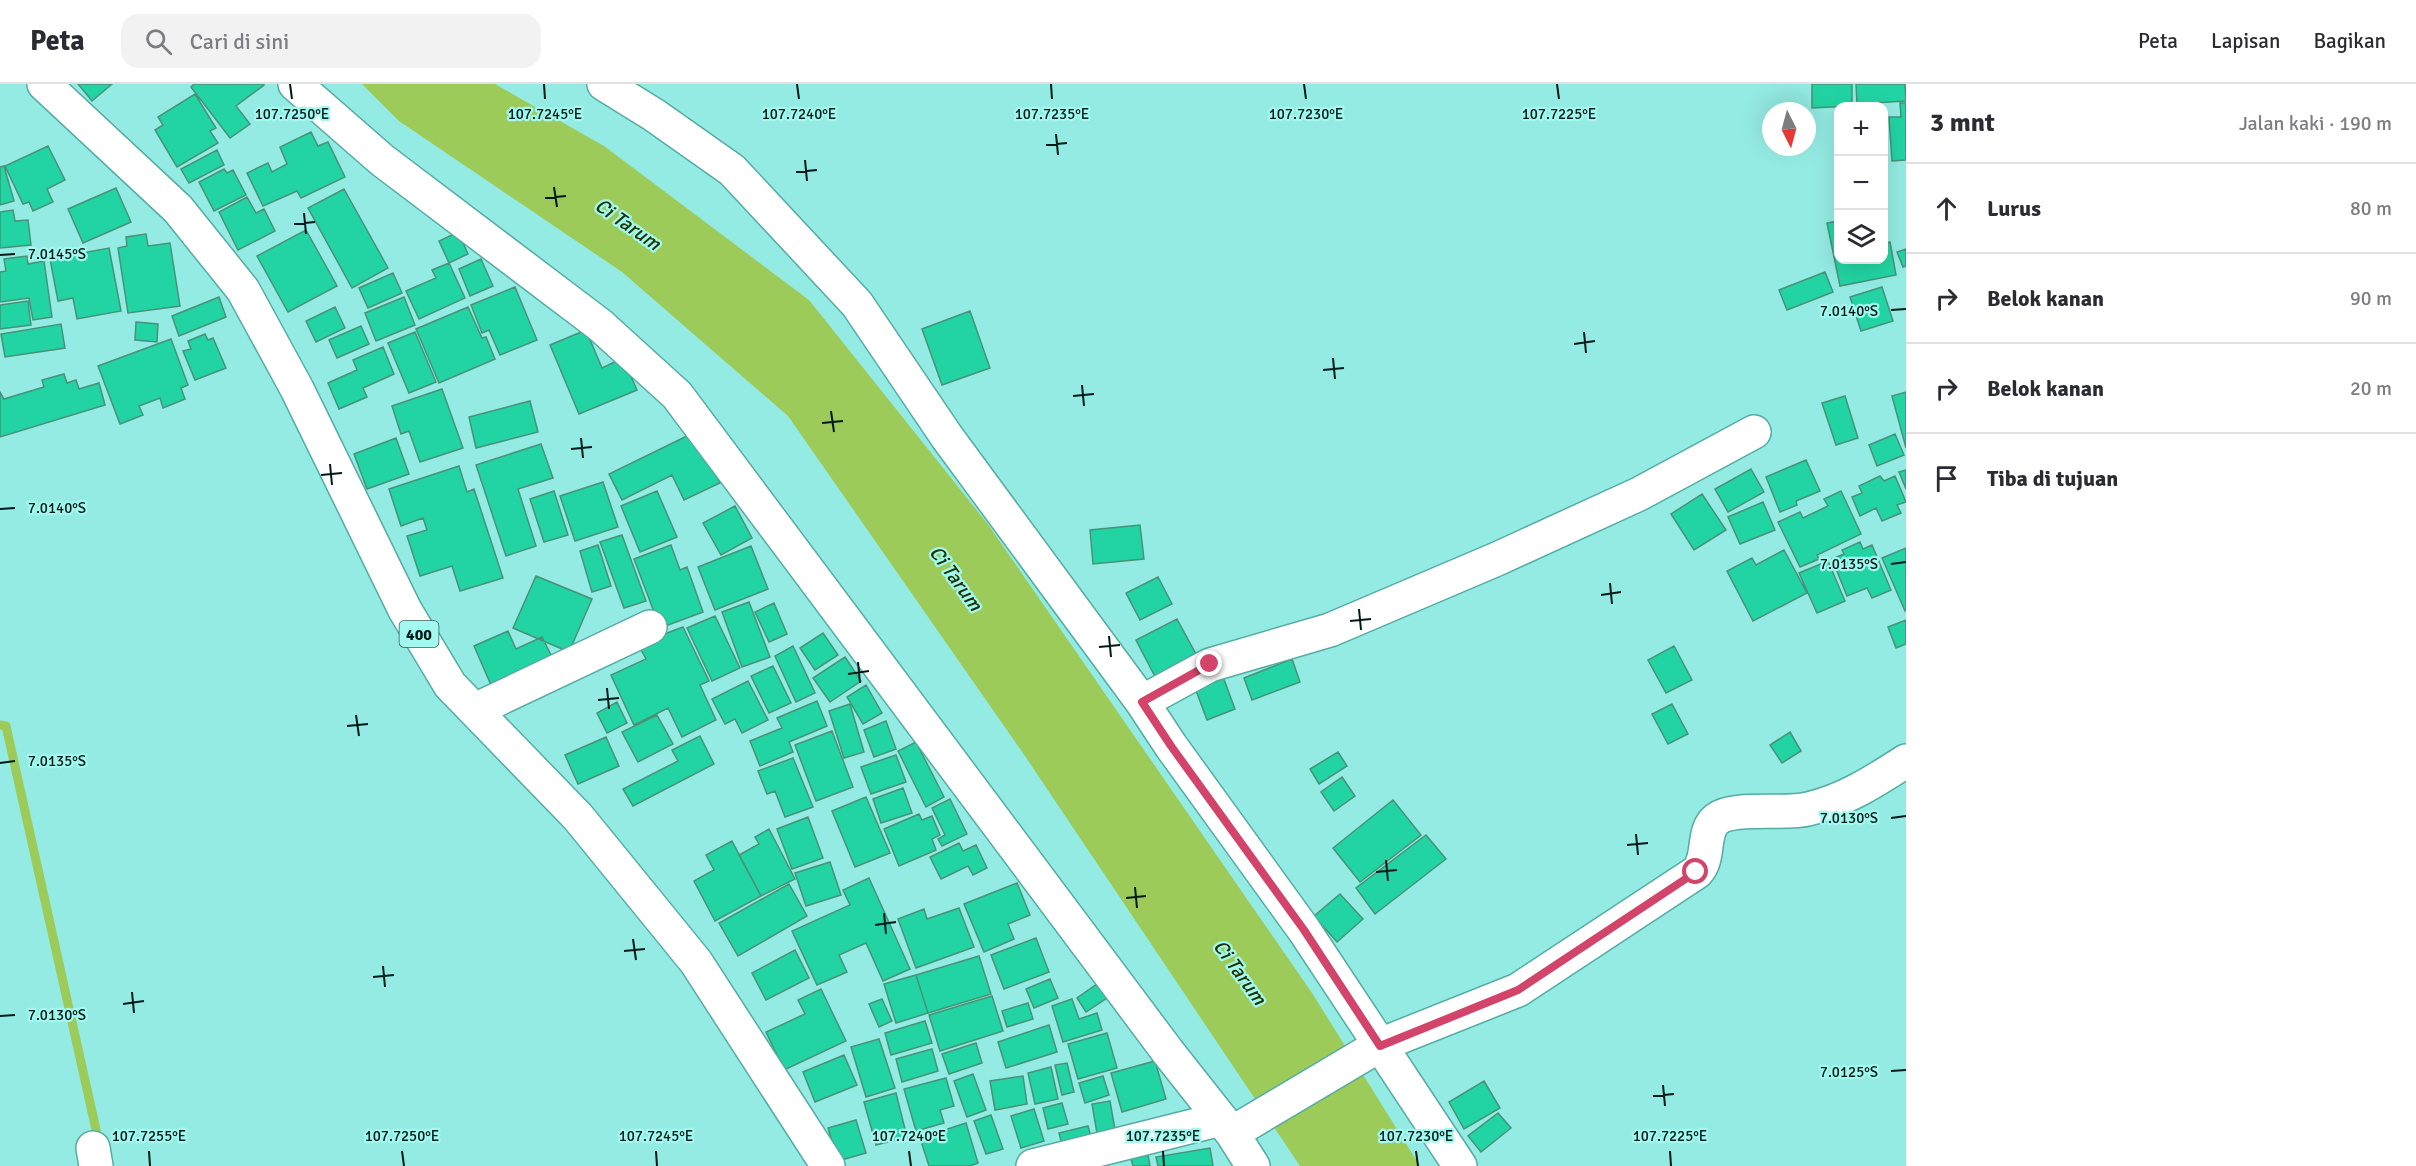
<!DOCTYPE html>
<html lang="id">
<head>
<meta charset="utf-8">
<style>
	:root { --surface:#fff; --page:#f2f2f3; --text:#2b2b33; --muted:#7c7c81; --line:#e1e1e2 }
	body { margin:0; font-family:Signika,sans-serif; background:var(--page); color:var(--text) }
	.controls { position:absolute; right:18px; top:18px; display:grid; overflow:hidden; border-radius:12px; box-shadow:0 6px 24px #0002 }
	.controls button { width:54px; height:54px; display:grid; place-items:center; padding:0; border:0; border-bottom:2px solid var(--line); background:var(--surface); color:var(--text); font:30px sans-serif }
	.compass { position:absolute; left:1762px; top:18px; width:54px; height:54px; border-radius:50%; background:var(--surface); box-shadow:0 6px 24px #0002; rotate:174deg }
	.stop { position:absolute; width:18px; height:18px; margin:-14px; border:4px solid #d3446b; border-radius:50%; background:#fff }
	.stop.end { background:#d3446b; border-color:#fff; box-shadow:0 2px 6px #0008 }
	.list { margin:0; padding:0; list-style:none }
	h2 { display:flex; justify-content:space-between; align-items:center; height:78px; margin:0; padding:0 24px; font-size:26px }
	h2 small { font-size:20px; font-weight:400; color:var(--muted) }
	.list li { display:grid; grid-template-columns:39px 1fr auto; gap:18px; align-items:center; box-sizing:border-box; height:90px; padding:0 24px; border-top:2px solid var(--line) }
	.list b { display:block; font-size:22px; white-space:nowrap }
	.list em { font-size:20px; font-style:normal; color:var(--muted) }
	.icon { flex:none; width:33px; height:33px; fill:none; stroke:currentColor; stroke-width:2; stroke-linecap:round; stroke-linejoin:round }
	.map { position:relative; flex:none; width:1906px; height:1082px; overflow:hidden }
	header { display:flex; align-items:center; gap:36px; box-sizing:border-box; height:84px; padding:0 30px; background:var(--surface); border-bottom:2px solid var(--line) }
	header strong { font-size:28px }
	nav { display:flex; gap:33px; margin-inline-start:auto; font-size:21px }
	.search { width:420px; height:54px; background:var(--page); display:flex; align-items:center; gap:15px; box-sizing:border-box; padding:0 21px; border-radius:18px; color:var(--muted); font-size:22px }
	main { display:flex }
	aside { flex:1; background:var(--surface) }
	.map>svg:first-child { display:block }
	.water { fill:#9dcb59 }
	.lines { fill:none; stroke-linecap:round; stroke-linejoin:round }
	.stream { stroke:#9dcb59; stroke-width:9 }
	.building { fill:#22d4a3; stroke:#489278; stroke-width:1.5 }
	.minor-casing { stroke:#54aca4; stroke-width:36 }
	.major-casing { stroke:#54aca4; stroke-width:36 }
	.minor { stroke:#fff; stroke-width:33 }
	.major { stroke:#fff; stroke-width:33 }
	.route { stroke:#d3446b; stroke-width:8 }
	.ticks { fill:none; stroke:#001a18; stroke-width:2 }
	.labels { text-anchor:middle; stroke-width:4.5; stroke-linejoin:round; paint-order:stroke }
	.shield { fill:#a1f9f0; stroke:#305d59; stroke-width:1.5 }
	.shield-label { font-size:16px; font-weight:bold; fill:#001a18 }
	.water-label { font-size:20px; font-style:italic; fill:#213202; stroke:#a1f9f0 }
	.ticks-label { font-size:15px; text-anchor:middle; fill:#001a18; stroke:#a1f9f0; stroke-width:4.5; stroke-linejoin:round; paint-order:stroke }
</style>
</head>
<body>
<header>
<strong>Peta</strong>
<div class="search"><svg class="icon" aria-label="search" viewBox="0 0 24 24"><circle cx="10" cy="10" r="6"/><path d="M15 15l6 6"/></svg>Cari di sini</div>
<nav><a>Peta</a><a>Lapisan</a><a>Bagikan</a></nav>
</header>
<main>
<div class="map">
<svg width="1906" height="1082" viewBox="0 0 1906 1082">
	<rect width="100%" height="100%" fill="#94ebe3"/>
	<!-- water -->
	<path class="water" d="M362,0H495L604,62L809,216L987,439L1312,909L1420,1082H1300L1025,672L788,332L622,188L399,37Z"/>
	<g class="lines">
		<!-- stream -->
		<path class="stream" d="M0,641L6,642L99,1059"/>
	</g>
	<!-- building -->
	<path class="building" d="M78,0H112L92,17Z
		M194,0H264V1L236,22L250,40L230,54L191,3Z
		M1812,0H1852V22L1812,24Z
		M1856,0H1905L1906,17L1857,20Z
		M195,10L216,44L210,47L218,59L177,83L155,46L163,41L158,33Z
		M1900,19H1906V76L1892,77L1889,33H1901Z
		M311,48L318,62L328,58L345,93L301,114L297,107L263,122L247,89L268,79L272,88L287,80L280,63Z
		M48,62L65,96L47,105L53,118L33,127L29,118L23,120L5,82Z
		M217,66L224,81L189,99L181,85Z
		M4,82L14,117L0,121V83Z
		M224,85L227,89L233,86L246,111L214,127L199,98Z
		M116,104L131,138L83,159L68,125Z
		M344,105L388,184L352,204L308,124Z
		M247,113L256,129L264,125L275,147L238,166L219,128Z
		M13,126L15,137L28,136L31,161L0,164V128Z
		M1838,137V176H1884V160L1890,158L1896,191L1840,202L1827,139Z
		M306,146L337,202L288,228L257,172Z
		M458,148L468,170L449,179L439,157Z
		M146,150L148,162L170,159L180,222L128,229L118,164L127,162L126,153Z
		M109,164L121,227L77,235L73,214L58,217L50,175Z
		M1906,165V182L1903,183L1897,168Z
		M27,172L28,180L44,177L52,233L33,236L29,214L0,218V188L6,187L4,175Z
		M481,175L493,202L470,212L459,185Z
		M449,179L465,214L419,235L406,207L436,194L432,186Z
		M1825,188L1833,208L1787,226L1779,206Z
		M393,189L402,209L368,224L359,204Z
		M515,203L537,256L500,271L489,246L482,249L471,221Z
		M1882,203L1893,237L1861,247L1850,213Z
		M219,213L226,233L179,252L172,232Z
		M404,213L415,241L376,257L365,229Z
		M28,217L31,241L0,245V221Z
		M335,223L345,244L316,258L306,237Z
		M468,223L482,254L486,253L495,275L439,299L416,245Z
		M970,227L990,284L942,301L922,245Z
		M136,238L158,240L157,258L135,256Z
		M61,240L65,264L5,273L1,250Z
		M361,242L369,260L337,274L329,256Z
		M586,246L602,284L623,274L637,306L579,330L550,261Z
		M415,248L436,298L409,309L388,259Z
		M205,250L208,256L213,254L226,284L195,296L183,267L191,265L188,257Z
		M171,255L188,301L181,304L185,315L163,324L160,314L139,322L143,331L120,340L98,282Z
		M383,263L394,290L363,304L367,313L339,325L328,299L357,286L353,276Z
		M64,290L67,299L76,296L79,305L99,299L105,321L0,353V308L4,315L44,303L42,296Z
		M442,305L463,364L420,378L409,347L401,350L392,322Z
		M1906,308V364L1892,312Z
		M1845,312L1858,354L1836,361L1822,319Z
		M530,317L538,348L476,364L469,333Z
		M695,348L720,399L684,416L672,391L622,416L609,390Z
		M1895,350L1904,371L1877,382L1869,361Z
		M396,354L409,390L367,405L354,370Z
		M541,360L553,394L518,405L536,462L506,472L476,381Z
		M1806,376L1820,407L1796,417L1797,421L1780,428L1766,393Z
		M459,382L467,408L474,405L503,494L460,507L452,482L420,492L407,452L427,446L423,434L401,442L389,405Z
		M1751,385L1764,408L1728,428L1715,405Z
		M1906,386V405L1899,388Z
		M1880,392L1884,397L1895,392L1906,418L1897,421L1901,429L1882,437L1876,424L1860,432L1852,413L1862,409L1859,402Z
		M603,398L618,443L575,457L560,412Z
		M554,407L568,451L544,458L530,415Z
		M657,407L677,453L640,468L621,422Z
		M1841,407L1861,450L1817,471L1819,475L1800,483L1778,438L1800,428L1803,434L1828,422L1824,415Z
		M1702,410L1726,446L1694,466L1671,430Z
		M1763,418L1775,446L1740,460L1728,433Z
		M735,422L752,454L721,471L703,439Z
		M1140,441L1144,475L1093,480L1090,446Z
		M622,451L646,517L624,524L600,458Z
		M1860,458L1863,465L1872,461L1891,506L1872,514L1867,504L1847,512L1832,475L1844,470L1842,466Z
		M598,461L611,502L592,508L580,467Z
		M671,461L680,486L687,483L703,528L660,544L634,475Z
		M751,462L768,505L715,526L698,483Z
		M1906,464V526L1905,527L1882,474Z
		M1784,466L1807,509L1753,537L1727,487L1752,474L1756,481Z
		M1828,477L1845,517L1817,529L1799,489Z
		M536,492L592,515L569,568L513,544Z
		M1158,493L1172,520L1140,536L1126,509Z
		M749,518L770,573L742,583L722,528Z
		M774,519L787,550L769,558L755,528Z
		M715,532L740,584L712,597L687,544Z
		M1177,535L1203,583L1161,604L1136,556Z
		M1906,536V560L1896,564L1888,543Z
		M683,543L709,597L700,601L716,636L682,653L668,624L634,641L611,591L646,575L638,560Z
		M508,547L516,565L542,553L552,573L494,608L474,562Z
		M823,549L838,571L815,586L800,564Z
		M793,562L815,609L796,618L775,572Z
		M1674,562L1692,596L1666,609L1648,576Z
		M845,573L861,597L830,618L813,594Z
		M1292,575L1300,598L1252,616L1244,594Z
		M773,582L791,619L769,629L751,592Z
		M1219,582L1235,625L1207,636L1191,593Z
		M748,597L768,636L742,649L735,635L725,640L712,615Z
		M866,601L882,629L863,640L847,613Z
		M817,617L827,642L789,658L793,668L760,682L750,657L782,644L777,634Z
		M617,618L627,639L607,649L597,629Z
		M850,620L864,668L844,674L829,627Z
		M1672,620L1688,650L1668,660L1652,630Z
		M657,631L673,660L638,678L622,648Z
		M886,637L896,665L874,673L864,646Z
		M832,647L853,703L816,717L795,661Z
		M1790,648L1801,667L1782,679L1770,661Z
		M700,652L714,680L633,722L623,705L678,677L672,666Z
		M606,653L619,682L578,700L565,671Z
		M916,658L944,713L926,723L898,667Z
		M1338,668L1347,682L1319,700L1310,685Z
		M896,671L906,698L871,710L861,683Z
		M793,674L813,723L785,733L775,707L767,710L758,687Z
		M1342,693L1355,712L1334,727L1321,708Z
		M903,704L912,729L881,739L873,715Z
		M866,713L890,769L855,783L832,727Z
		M950,715L967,750L942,762L938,755L945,751L932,724Z
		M1393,716L1421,751L1360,798L1333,764Z
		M919,730L922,736L932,732L940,751L932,755L936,766L899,782L884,745Z
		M808,733L823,774L792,785L777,745Z
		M769,745L795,795L761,812L739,771L759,760L755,753Z
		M1426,751L1446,775L1375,830L1356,804Z
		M732,757L761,812L715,837L694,797L714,786L706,771Z
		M959,759L963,767L976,761L987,784L973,791L968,782L941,795L930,773Z
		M830,778L841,811L806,822L795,789Z
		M869,794L910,885L883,897L866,859L839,871L847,888L817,901L792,847L850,821L843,806Z
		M1017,799L1030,831L1008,840L1014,855L984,868L964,820Z
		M789,800L807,832L738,872L719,839Z
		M1340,810L1363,835L1337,858L1314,832Z
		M959,824L974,863L916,884L898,835L924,825L927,835Z
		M1036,854L1049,888L1004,905L991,871Z
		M795,866L809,894L766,916L752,889Z
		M979,872L991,910L928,929L916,891Z
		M916,891L928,929L896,939L884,900Z
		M1050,895L1058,914L1034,924L1026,905Z
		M1097,900L1107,914L1086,928L1077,914Z
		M821,905L846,957L784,986L766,948L805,930L798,916Z
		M992,912L1003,947L940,967L929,931Z
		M882,915L892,937L879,943L869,920Z
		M1072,915L1079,935L1097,929L1102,946L1063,958L1052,922Z
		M1028,919L1033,935L1007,943L1002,927Z
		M925,937L932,959L891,971L885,949Z
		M1049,941L1057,968L1006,984L998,958Z
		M1107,949L1117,984L1078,995L1068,960Z
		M879,955L895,1004L866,1013L851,963Z
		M976,959L982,979L949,990L942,970Z
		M932,965L938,987L902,998L896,975Z
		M844,971L857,1001L815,1018L803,988Z
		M1155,977L1166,1015L1122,1028L1111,989Z
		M1067,979L1074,1008L1062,1011L1055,981Z
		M1051,983L1058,1015L1035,1020L1028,989Z
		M973,990L986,1026L967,1033L954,997Z
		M1023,992L1027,1020L995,1026L990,997Z
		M1103,992L1109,1011L1085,1019L1079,999Z
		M946,994L954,1022L940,1026L944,1039L916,1047L904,1005Z
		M1484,997L1500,1024L1464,1045L1449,1018Z
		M896,1009L907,1053L876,1061L864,1018Z
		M1110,1017L1117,1057L1099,1061L1092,1020Z
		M1062,1019L1068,1040L1048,1045L1043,1024Z
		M1034,1025L1044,1057L1021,1064L1011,1032Z
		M1498,1029L1511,1044L1481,1068L1468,1052Z
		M991,1031L1003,1065L986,1070L974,1037Z
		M856,1036L866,1069L838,1077L828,1044Z
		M966,1039L978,1079L970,1082H929L920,1054Z
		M1088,1042L1093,1060L1064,1068L1059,1049Z
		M1210,1064L1213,1082H1158L1156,1073Z
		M1148,1071L1150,1082H1133L1131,1075Z"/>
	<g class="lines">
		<defs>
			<path id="minor" d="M295,0L382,76L600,241L677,311L1168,968L1232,1049L1253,1082
				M604,0L654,31L732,86L857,220L947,353L1142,618L1171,662L1304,846L1460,1082
				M1142,618L1210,581L1330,546L1497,475L1639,410L1754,348
				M475,626L650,543
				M1232,1049L1380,961L1518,906L1697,788C1711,773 1701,747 1717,735C1734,722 1784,731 1808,725C1844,717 1875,697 1906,677
				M93,1064L96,1082
				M1033,1082L1221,1035"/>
			<path id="major" d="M44,0L178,125L243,206L297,305L405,526L450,601L578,733L696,878L828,1082"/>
		</defs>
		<!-- minor casing -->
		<use href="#minor" class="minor-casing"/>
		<!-- major casing -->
		<use href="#major" class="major-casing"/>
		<!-- minor -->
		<use href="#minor" class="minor"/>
		<!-- major -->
		<use href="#major" class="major"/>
	</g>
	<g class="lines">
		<!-- route -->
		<path class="route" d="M1210,580L1142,618L1171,662L1304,846L1380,962L1518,906L1696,788"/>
	</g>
	<!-- ticks -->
	<path class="ticks" d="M290,0L292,15M544,0L545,15M797,0L799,15M1051,0L1052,15M1304,0L1306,15M1557,0L1559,15M1056,50L1058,71M1046,61L1067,59M805,76L807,97M796,88L817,86M554,103L557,123M545,114L566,112M304,129L306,150M294,140L315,138M0,171L15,170M1891,226L1906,225M1584,248L1586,269M1574,260L1595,257M1333,274L1335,295M1323,286L1344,284M1082,301L1084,322M1073,312L1094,310M831,327L834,348M822,339L843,337M581,354L583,374M571,365L592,363M330,380L332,401M321,391L342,389M0,425L15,424M1891,480L1906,478M1610,499L1612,520M1601,511L1621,508M1359,525L1361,546M1350,537L1371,535M1109,552L1111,573M1099,563L1120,561M858,578L860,599M848,590L869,587M607,604L609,625M598,616L619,614M356,631L359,652M347,642L368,640M0,679L15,677M1891,734L1906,732M1636,750L1638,771M1627,761L1648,759M1386,776L1388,797M1376,788L1397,786M1135,803L1137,824M1126,814L1146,812M884,829L886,850M875,841L896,838M633,855L636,876M624,867L645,865M383,882L385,903M373,893L394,891M132,908L134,929M123,920L144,917M0,932L15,931M1891,987L1906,986M1663,1001L1665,1022M1653,1012L1674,1010M149,1067L150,1082M402,1067L404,1082M656,1067L657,1082M909,1067L911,1082M1163,1067L1164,1082M1416,1067L1418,1082M1670,1067L1671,1082"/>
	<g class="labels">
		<!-- shield labels -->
		<rect class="shield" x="399.5" y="537" width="39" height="26" rx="4.5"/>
		<g class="shield-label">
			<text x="419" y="556">400</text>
		</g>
		<!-- water labels -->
		<g class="water-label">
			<text transform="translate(628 140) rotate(35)" y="7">Ci Tarum</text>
			<text transform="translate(956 494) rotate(54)" y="7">Ci Tarum</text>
			<text transform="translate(1240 888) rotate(54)" y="7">Ci Tarum</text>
		</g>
	</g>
	<g class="ticks-label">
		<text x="292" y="35">107.7250°E</text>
		<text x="545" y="35">107.7245°E</text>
		<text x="799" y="35">107.7240°E</text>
		<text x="1052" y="35">107.7235°E</text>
		<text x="1306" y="35">107.7230°E</text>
		<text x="1559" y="35">107.7225°E</text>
		<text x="57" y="175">7.0145°S</text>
		<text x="1849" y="232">7.0140°S</text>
		<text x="57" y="429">7.0140°S</text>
		<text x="1849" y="485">7.0135°S</text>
		<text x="57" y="682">7.0135°S</text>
		<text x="1849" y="739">7.0130°S</text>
		<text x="57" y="936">7.0130°S</text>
		<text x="1849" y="993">7.0125°S</text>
		<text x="149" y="1057">107.7255°E</text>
		<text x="402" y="1057">107.7250°E</text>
		<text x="656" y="1057">107.7245°E</text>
		<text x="909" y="1057">107.7240°E</text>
		<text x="1163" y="1057">107.7235°E</text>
		<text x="1416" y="1057">107.7230°E</text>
		<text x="1670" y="1057">107.7225°E</text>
	</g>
</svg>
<div class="controls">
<button>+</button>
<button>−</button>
<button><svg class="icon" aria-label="layers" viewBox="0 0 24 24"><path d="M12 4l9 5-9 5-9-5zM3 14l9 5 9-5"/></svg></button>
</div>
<svg class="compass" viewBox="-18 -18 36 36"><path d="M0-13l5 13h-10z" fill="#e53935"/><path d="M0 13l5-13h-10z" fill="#7c7c81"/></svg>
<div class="stop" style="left:1696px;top:788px"></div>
<div class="stop end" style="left:1210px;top:580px"></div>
</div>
<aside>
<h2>3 mnt<small>Jalan kaki · 190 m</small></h2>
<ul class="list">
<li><svg class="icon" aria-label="ahead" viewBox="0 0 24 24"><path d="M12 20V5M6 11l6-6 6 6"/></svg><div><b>Lurus</b></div><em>80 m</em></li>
<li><svg class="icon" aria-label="right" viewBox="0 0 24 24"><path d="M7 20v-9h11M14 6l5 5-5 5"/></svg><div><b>Belok kanan</b></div><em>90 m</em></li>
<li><svg class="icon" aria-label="right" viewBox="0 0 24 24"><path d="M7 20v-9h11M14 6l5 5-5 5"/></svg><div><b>Belok kanan</b></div><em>20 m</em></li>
<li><svg class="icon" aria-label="arrive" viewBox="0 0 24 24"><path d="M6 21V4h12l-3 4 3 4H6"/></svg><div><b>Tiba di tujuan</b></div></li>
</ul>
</aside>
</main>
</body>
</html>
